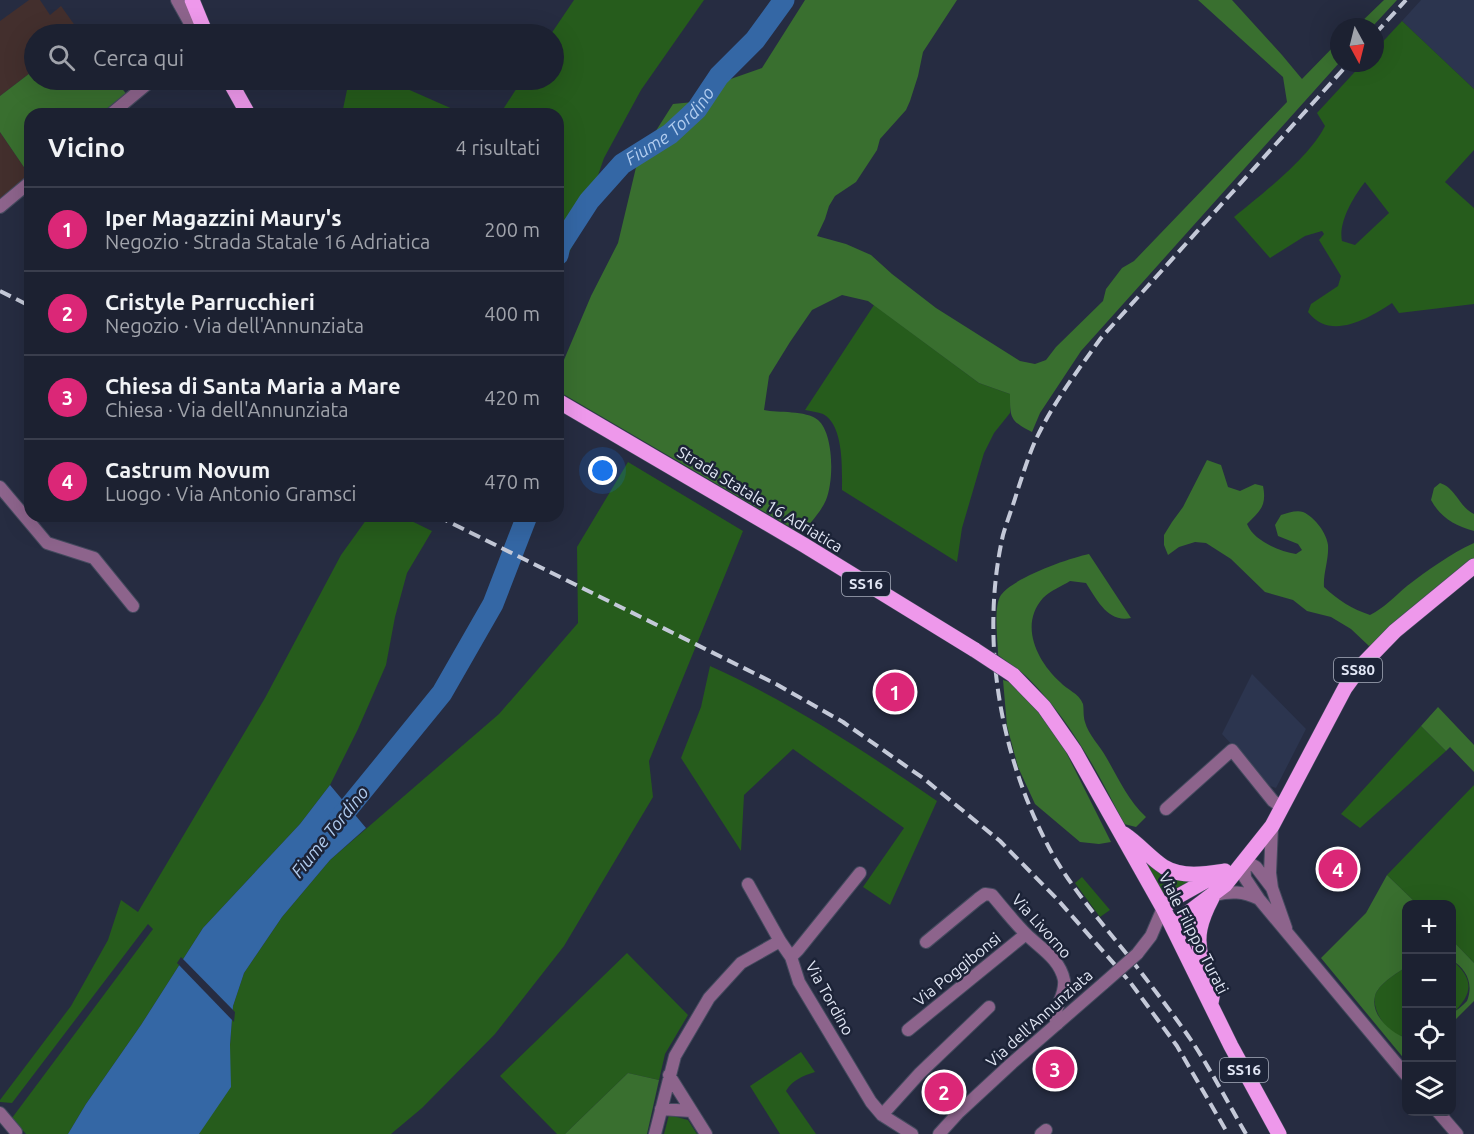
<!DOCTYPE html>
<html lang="it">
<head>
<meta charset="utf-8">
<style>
	:root { --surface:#1c2131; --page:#252939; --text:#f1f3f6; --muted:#a0a3ab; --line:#3a3e4d; --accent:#db2777 }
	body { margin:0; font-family:Ubuntu,sans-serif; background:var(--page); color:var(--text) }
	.controls { position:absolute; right:18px; bottom:18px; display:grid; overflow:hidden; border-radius:12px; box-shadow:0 6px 24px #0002 }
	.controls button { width:54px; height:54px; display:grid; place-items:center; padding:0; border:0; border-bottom:2px solid var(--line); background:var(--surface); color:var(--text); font:30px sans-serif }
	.compass { position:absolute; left:1330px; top:18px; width:54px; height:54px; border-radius:50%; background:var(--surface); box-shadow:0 6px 24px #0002; rotate:173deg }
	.you { position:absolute; left:603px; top:471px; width:21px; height:21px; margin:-15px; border:4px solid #fff; border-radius:50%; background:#1a73e8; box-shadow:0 0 0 9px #1a73e833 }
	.badge { display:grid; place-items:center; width:39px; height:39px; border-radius:50%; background:var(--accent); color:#fff; font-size:20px; font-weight:700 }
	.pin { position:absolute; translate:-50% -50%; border:3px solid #fff; box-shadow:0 2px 6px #0006 }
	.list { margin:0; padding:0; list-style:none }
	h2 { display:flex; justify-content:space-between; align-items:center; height:78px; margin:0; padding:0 24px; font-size:26px }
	h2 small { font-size:20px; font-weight:400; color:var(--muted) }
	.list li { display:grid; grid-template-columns:39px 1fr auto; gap:18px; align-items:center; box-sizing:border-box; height:84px; padding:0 24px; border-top:2px solid var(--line) }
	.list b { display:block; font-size:22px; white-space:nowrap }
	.list p { margin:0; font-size:20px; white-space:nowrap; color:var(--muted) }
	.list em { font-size:20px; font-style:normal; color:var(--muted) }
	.icon { flex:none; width:33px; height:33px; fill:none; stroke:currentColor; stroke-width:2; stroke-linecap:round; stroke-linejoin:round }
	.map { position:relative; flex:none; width:1474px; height:1134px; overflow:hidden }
	.search { position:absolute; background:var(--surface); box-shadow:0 6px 24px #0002; left:24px; top:24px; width:540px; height:66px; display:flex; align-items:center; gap:15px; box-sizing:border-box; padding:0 21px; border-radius:33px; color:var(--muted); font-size:22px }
	.panel { position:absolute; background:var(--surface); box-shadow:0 6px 24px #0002; left:24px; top:108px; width:540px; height:414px; border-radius:18px }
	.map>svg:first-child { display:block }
	.built { fill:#2c354f }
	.industrial { fill:#432f2d }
	.green { fill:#265c1c; fill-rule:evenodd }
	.forest { fill:#396f2f }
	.water { fill:#3467a5 }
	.pier { fill:#262c41 }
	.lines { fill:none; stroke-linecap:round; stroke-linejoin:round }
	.river { stroke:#3467a5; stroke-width:21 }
	.minor-casing { stroke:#444a5e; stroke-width:14 }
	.tertiary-casing { stroke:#444a5e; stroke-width:14 }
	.primary-casing { stroke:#444a5e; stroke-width:16 }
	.minor { stroke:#8d648c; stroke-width:12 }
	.tertiary { stroke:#8d648c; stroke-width:12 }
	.primary { stroke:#ee98eb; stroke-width:15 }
	.rail { stroke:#c4c9d8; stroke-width:4; stroke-dasharray:12 6; stroke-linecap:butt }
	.tertiary-bridge-casing { stroke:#444a5e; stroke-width:14; stroke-linecap:butt }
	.primary-bridge-casing { stroke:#444a5e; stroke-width:16; stroke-linecap:butt }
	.tertiary-bridge { stroke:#8d648c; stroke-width:12 }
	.primary-bridge { stroke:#ee98eb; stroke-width:15 }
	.labels { text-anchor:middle; stroke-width:5; stroke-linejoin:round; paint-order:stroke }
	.shield { fill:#1c2337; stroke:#a6acbb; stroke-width:1.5 }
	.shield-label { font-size:15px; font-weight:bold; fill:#e1e6f4 }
	.street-label { font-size:16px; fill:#e1e6f4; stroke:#1c2337 }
	.water-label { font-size:18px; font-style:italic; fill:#b1ccef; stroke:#1c2337 }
</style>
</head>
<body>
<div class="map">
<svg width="1474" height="1134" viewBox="0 0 1474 1134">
	<rect width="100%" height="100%" fill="#262c41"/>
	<!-- built -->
	<path class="built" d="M1421,0H1474V89L1402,21Z
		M1252,674L1306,729L1276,788L1270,786L1222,734Z"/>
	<!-- industrial -->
	<path class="industrial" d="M29,0H40L50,15L61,6L81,34H34V70L0,96V21Z
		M0,132L30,176V180L0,203Z"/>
	<!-- green -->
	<path class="green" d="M574,0H704L641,90L604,158L577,236L558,276V114H500L522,80H554V34H551Z
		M1402,21L1474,89V150L1445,182L1474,208V304L1399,313L1392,303C1368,319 1330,341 1308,312L1311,304L1338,286L1341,276L1319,240L1324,234L1322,231L1305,236L1270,258L1234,217C1262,194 1309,158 1325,126L1317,113L1363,63H1375V50ZM1365,182L1389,213L1355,245L1342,241C1338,222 1354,196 1365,182Z
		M349,80H387L464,114H342Z
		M874,305L979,383L1010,394V413L994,433L984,453L962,528L957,562L842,490C842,469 844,425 823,414C818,412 810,411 805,410Z
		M628,462L743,531L649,761L653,797L564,946L495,1034L422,1108L391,1134H199L211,1114L230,1045L233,1006L244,973L282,917L330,860L499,714L578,623L577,547Z
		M369,516H401L432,531L407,573L395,617L386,665L358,729L330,785L300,824L203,928L141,1025L86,1104L68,1134H26L12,1118L153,929L148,924L12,1103L0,1102V1100L71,1006L108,940L121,900L138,912L265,698L341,555Z
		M710,666C790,702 864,751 937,801L890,905L863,887L904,828L793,749L744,795L741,851L681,758L701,707Z
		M1421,726L1446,751L1360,828L1341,814Z
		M1474,785V963L1452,940V904H1417L1387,875Z
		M1142,859L1163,876L1196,881L1164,900Z
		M1082,877L1110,910L1100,917L1075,883Z
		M627,953L688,1015L665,1054L659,1080L628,1073L565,1134H557L500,1076Z
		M1452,960C1474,979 1474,993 1452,1014Z
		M1406,967V1038C1403,1036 1397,1035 1393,1033C1383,1026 1372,1008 1375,996C1378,984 1397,973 1406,967Z
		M801,1052L815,1072C803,1076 792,1080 786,1091L816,1134H780L750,1086Z
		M669,1115L688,1120L697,1134H664Z"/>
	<!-- forest -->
	<path class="forest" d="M805,0H957L923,52L918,76L910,101L906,110L880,139L877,150L856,182L835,196L829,206L825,219L817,236L846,244L871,255L892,274L936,308L1020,361L1035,364L1046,360L1056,347L1103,301L1106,289L1122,268L1134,261L1287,102L1283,77L1198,0H1232L1282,55L1302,79L1339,41V63L1081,351L1040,413L1032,432C1010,421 1010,418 1010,394L979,383L868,301L842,295L812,310L790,342L769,376L764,410C778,413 806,410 818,420C834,434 834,481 826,500C821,512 809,524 802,534L558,391V374L591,296L618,243L638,159L673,104L714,100L725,81L762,68Z
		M1384,0H1397L1372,27H1356Z
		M34,70V80H115L128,96L107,114H30V176L0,132V96Z
		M1207,460L1221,465L1228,487L1240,491L1255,484L1263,486C1267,506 1260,511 1247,524C1254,541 1279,551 1296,554L1302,550L1298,544L1278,536L1275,525L1281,515C1288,513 1296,510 1303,512C1315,517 1327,534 1328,545C1329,560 1323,573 1324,587C1338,600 1352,609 1370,615C1384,608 1394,597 1407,586C1428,570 1450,554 1474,543V566L1395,631L1369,646L1351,629L1331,617L1307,611L1293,600L1265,592L1231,559L1206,543L1195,542L1179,547L1168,555L1164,545V535L1172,522L1183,507Z
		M1440,483C1456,488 1459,507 1474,514V531C1455,526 1440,517 1431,500L1434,488Z
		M1089,554L1131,618C1108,623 1097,600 1086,583L1070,581C1062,586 1050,591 1043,598C1019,625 1037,661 1060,682C1067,690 1079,693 1083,704C1084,709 1083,716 1085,722C1088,734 1100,746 1106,757C1119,779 1127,799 1146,817L1136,827L1124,824C1098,772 1070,720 1028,678C1019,669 1008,663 998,655C998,641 993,606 1001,595C1013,578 1069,558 1089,554Z
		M1003,680L1013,683L1020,689L1058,736L1111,842L1099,844L1080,842L1035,804L1018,767L1007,726Z
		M1438,707L1474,745V772L1450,747L1446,751L1421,726Z
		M1387,875L1417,904H1406V967C1397,973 1378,984 1375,996C1370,1015 1391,1033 1406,1038V1061L1321,958L1366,913Z
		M1452,940L1474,963V1001L1452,1023V1014C1456,1010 1463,1006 1467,1001C1474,983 1466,969 1452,960Z
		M628,1073L659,1080L647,1134H565Z"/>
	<!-- water -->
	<path class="water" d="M330,785L366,828L330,860L282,917L244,973L233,1006L230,1045L231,1087L199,1134H68L86,1104L141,1025L203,928L300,824Z"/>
	<!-- pier -->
	<path class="pier" d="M181,957L235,1012L234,1022L177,963Z"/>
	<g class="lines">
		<!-- river -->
		<g class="river">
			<path id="s1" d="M558,255L560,246L589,201L622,164L670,134L697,109L719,76L755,40L784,0"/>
			<path d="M332,828L442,693L493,604L527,516"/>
		</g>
		<defs>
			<path id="minor" d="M177,0L196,34
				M111,114L152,80
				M0,207L30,182
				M0,487L47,543L94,558L133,606
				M1166,809L1232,750L1273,801L1282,807
				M748,884L780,941L791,957L799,982L871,1102L882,1115L912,1134
				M926,942L978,899L985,894L992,895C1003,908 1014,922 1026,934C1040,948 1060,959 1064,980C1066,998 1051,1008 1057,1024
				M791,957L798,950L860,873
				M908,1030L1026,934
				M669,1075L706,1134
				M661,1109L691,1111
				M0,1113L16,1132
				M882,1115L920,1073L989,1007
				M655,1134L675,1056L709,998L741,963L780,941
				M1041,1134L1046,1130"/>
			<path id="tertiary" d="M1272,826L1270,873L1272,888L1286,928
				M1272,888L1256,867L1244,860L1245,878L1259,899L1406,1075
				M1214,895C1231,891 1243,891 1259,899
				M1137,954L1151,936L1163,908
				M1438,1112L1457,1134
				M939,1134L959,1112L1012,1063L1104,983"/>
			<path id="primary" d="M192,0L206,34
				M229,80L248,114
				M558,401L804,545L975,650
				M1013,675L1044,707L1074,750L1163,908L1231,1046L1279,1134
				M1124,834C1139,844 1150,858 1164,867C1182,878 1206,874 1225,871
				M1163,908L1175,898L1218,874
				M1172,925L1225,885L1272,826L1345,688L1361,666L1395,631L1474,566
				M1211,1003C1212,997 1214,990 1213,984C1213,976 1206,969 1203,962C1194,938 1201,919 1212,898"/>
		</defs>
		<!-- minor casing -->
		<use href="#minor" class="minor-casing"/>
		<!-- tertiary casing -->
		<use href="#tertiary" class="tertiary-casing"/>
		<!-- primary casing -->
		<use href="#primary" class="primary-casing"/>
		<!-- minor -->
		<use href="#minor" class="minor"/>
		<!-- tertiary -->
		<use href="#tertiary" class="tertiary"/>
		<!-- primary -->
		<use href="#primary" class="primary"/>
		<!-- rail -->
		<path class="rail" d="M1375,34L1406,0
			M0,291L30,306
			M437,516L776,684L843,722L923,778L1000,841L1058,900L1130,982L1177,1046L1228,1134
			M1246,1134C1228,1103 1211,1070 1191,1040C1176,1018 1159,996 1143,975C1113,935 1078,898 1053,855C1001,761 979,642 1003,535C1007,521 1013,506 1017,492C1023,474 1029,454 1037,437C1054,402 1078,370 1101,338L1349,63"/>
		<defs>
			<path id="tertiary-bridge" d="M1104,983L1137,954"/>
			<path id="primary-bridge" d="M975,650L1013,675"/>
		</defs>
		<!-- tertiary-bridge casing -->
		<use href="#tertiary-bridge" class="tertiary-bridge-casing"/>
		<!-- primary-bridge casing -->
		<use href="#primary-bridge" class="primary-bridge-casing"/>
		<!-- tertiary-bridge -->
		<use href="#tertiary-bridge" class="tertiary-bridge"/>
		<!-- primary-bridge -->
		<use href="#primary-bridge" class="primary-bridge"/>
	</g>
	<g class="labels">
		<!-- shield labels -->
		<g class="shield">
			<rect x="842" y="572" width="48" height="24" rx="4.5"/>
			<rect x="1334" y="658" width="48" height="24" rx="4.5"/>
			<rect x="1220" y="1058" width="48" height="24" rx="4.5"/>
		</g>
		<g class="shield-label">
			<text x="866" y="589">SS16</text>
			<text x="1358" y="675">SS80</text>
			<text x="1244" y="1075">SS16</text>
		</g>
		<!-- street labels -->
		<g class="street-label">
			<text transform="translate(760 499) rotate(31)" y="6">Strada Statale 16 Adriatica</text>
			<text transform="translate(1042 926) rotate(48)" y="6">Via Livorno</text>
			<text transform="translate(1194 933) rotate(63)" y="6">Viale Filippo Turati</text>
			<text transform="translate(957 969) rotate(-39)" y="6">Via Poggibonsi</text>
			<text transform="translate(830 998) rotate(61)" y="6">Via Tordino</text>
			<text transform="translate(1039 1018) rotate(-42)" y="6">Via dell'Annunziata</text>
		</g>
		<!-- water labels -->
		<g class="water-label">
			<text dy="6" stroke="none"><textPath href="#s1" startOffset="174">Fiume Tordino</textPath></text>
			<text transform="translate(330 832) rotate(-51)" y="6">Fiume Tordino</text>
		</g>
	</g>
</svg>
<div class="controls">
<button>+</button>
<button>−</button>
<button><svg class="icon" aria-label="locate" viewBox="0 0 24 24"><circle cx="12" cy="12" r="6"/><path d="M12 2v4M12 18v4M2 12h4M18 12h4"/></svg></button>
<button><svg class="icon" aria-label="layers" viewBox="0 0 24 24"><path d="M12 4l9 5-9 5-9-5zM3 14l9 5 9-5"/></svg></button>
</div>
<svg class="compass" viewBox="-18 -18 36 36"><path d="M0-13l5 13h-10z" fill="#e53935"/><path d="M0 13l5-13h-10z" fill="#a0a3ab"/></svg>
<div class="you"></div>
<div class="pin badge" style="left:895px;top:692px">1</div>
<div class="pin badge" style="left:944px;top:1092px">2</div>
<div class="pin badge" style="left:1055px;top:1069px">3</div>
<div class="pin badge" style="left:1338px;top:869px">4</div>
<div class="search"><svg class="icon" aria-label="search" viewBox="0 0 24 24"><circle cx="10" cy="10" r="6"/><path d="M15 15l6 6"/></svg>Cerca qui</div>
<section class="panel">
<h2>Vicino<small>4 risultati</small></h2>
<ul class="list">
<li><span class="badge">1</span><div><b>Iper Magazzini Maury's</b><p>Negozio · Strada Statale 16 Adriatica</p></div><em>200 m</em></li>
<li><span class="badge">2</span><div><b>Cristyle Parrucchieri</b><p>Negozio · Via dell'Annunziata</p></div><em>400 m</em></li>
<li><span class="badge">3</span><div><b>Chiesa di Santa Maria a Mare</b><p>Chiesa · Via dell'Annunziata</p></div><em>420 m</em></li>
<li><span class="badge">4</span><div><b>Castrum Novum</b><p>Luogo · Via Antonio Gramsci</p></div><em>470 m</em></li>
</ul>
</section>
</div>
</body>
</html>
